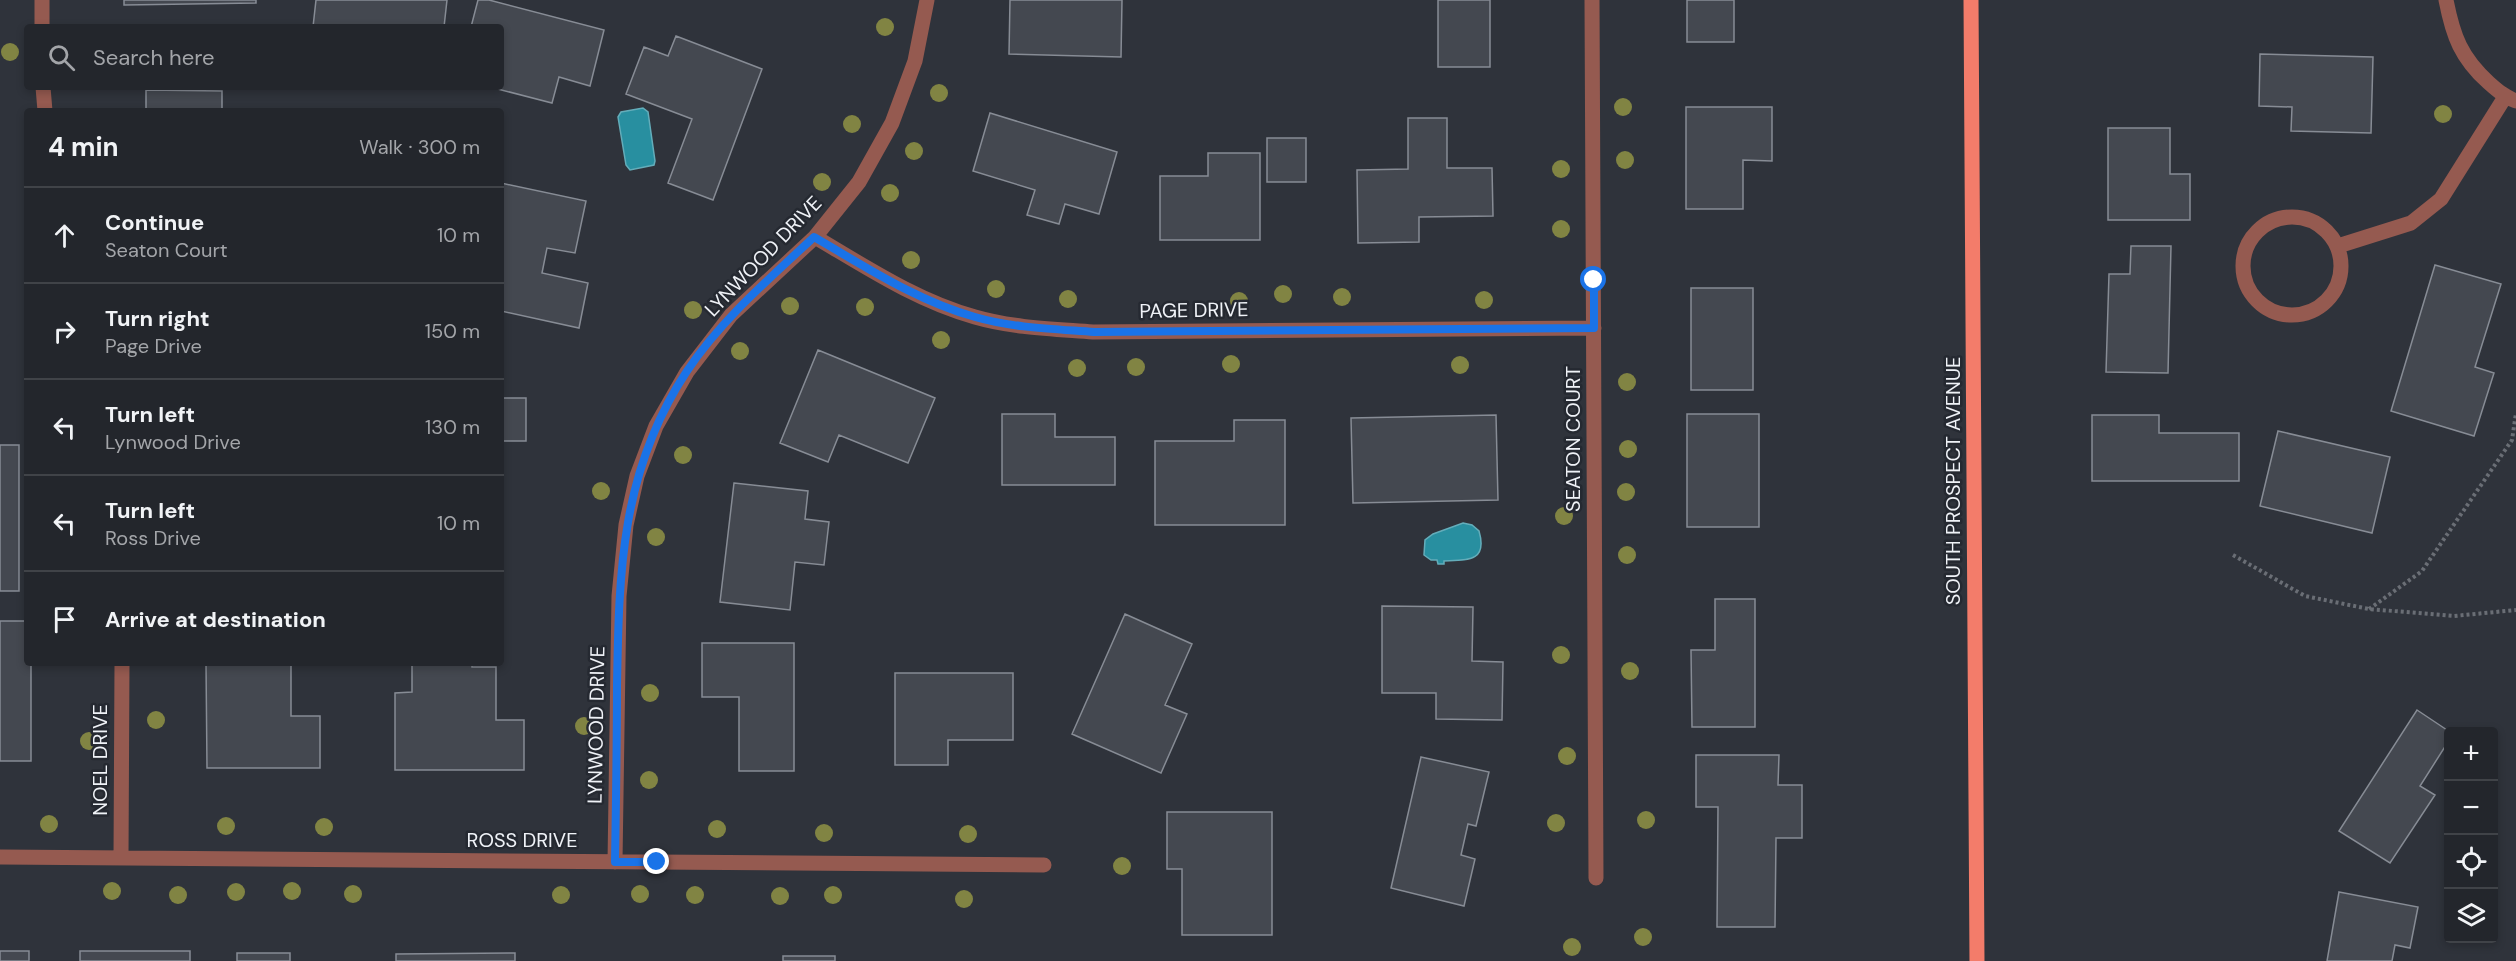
<!DOCTYPE html>
<html lang="en">
<head>
<meta charset="utf-8">
<style>
	:root { --surface:#23262c; --page:#2f3238; --text:#f1f3f6; --muted:#a3a5a9; --line:#404348 }
	body { margin:0; font-family:"DM Sans",sans-serif; background:var(--page); color:var(--text) }
	.controls { position:absolute; right:18px; bottom:18px; display:grid; overflow:hidden; border-radius:6px; box-shadow:0 3px 9px #0003 }
	.controls button { width:54px; height:54px; display:grid; place-items:center; padding:0; border:0; border-bottom:2px solid var(--line); background:var(--surface); color:var(--text); font:30px sans-serif }
	.stop { position:absolute; width:18px; height:18px; margin:-14px; border:4px solid #1a73e8; border-radius:50%; background:#fff }
	.stop.end { background:#1a73e8; border-color:#fff; box-shadow:0 2px 6px #0008 }
	.list { margin:0; padding:0; list-style:none }
	h2 { display:flex; justify-content:space-between; align-items:center; height:78px; margin:0; padding:0 24px; font-size:26px }
	h2 small { font-size:20px; font-weight:400; color:var(--muted) }
	.list li { display:grid; grid-template-columns:39px 1fr auto; gap:18px; align-items:center; box-sizing:border-box; height:96px; padding:0 24px; border-top:2px solid var(--line) }
	.list b { display:block; font-size:22px; white-space:nowrap }
	.list p { margin:0; font-size:20px; white-space:nowrap; color:var(--muted) }
	.list em { font-size:20px; font-style:normal; color:var(--muted) }
	.icon { flex:none; width:33px; height:33px; fill:none; stroke:currentColor; stroke-width:2; stroke-linecap:round; stroke-linejoin:round }
	.map { position:relative; flex:none; width:2516px; height:961px; overflow:hidden }
	.search { position:absolute; background:var(--surface); box-shadow:0 3px 9px #0003; left:24px; top:24px; width:480px; height:66px; display:flex; align-items:center; gap:15px; box-sizing:border-box; padding:0 21px; border-radius:6px; color:var(--muted); font-size:22px }
	.panel { position:absolute; background:var(--surface); box-shadow:0 3px 9px #0003; left:24px; top:108px; width:480px; height:558px; border-radius:6px }
	.map>svg:first-child { display:block }
	.water { fill:#288fa0; stroke:#64adba; stroke-width:1.5 }
	.building { fill:#444850; stroke:#878c95; stroke-width:1.5 }
	.lines { fill:none; stroke-linecap:round; stroke-linejoin:round }
	.path { stroke:#6a6e75; stroke-width:4; stroke-dasharray:3 3; stroke-linecap:butt }
	.minor { stroke:#955a50; stroke-width:15 }
	.major { stroke:#f37c6a; stroke-width:15 }
	.tree { fill:#818443 }
	.route { stroke:#1a73e8; stroke-width:8 }
	.labels { text-anchor:middle; stroke-width:5; stroke-linejoin:round; paint-order:stroke }
	.street-label { font-size:20px; fill:#eff2f7; stroke:#252931 }
</style>
</head>
<body>
<div class="map">
<svg width="2516" height="961" viewBox="0 0 2516 961">
	<rect width="100%" height="100%" fill="#2f333b"/>
	<!-- water -->
	<path class="water" d="M643,108L648,112L655,161L654,165L630,170L626,165L618,117L621,112Z
		M1463,523L1472,525L1479,531C1488,562 1467,560 1444,561V564H1438L1437,560H1431L1424,555L1425,540L1433,534Z"/>
	<!-- building -->
	<path class="building" d="M124,0H256V3L124,5Z
		M316,0H447L444,27H313Z
		M478,0H489L604,30L590,86L559,77L552,103L490,87H501V27H471Z
		M1010,0H1122L1121,57L1009,54Z
		M1438,0H1490V67H1438Z
		M1687,0H1734V42H1687Z
		M676,36L762,69L713,200L668,183L692,119L626,94L644,47L668,56Z
		M2260,54L2373,57L2371,133L2291,131L2292,107L2259,106Z
		M146,90L222,91V111H146Z
		M1686,107H1772V161L1743,160V209H1686Z
		M990,113L1117,152L1099,214L1065,204L1059,224L1027,215L1035,190L973,171Z
		M1408,118H1447V168H1492L1493,216L1419,217V242L1358,243L1357,170L1408,169Z
		M2108,128H2170V174H2190V220H2108Z
		M1267,138H1306V182H1267Z
		M1208,153H1260V240H1160V176H1208Z
		M501,183L586,201L575,253L547,248L542,273L588,283L579,328L501,311Z
		M2131,246H2171L2168,373L2106,372L2109,274H2130Z
		M2435,265L2501,284L2475,367L2494,373L2474,436L2391,411Z
		M1691,288H1753V390H1691Z
		M818,350L935,398L908,463L839,435L828,462L780,443Z
		M501,398H526V441H501Z
		M1002,414H1055V437H1115V485H1002Z
		M1687,414H1759V527H1687Z
		M1496,415L1498,500L1353,503L1351,418Z
		M2092,415H2159V433H2239V481H2092Z
		M1234,420H1285V525H1155V441H1234Z
		M2278,431L2390,457L2372,533L2260,506Z
		M0,445H19V591H0Z
		M734,483L808,491L805,519L829,522L824,565L795,562L790,610L720,602Z
		M1715,599H1755V727H1692L1691,650H1715Z
		M1382,606L1473,607L1472,661L1503,662L1502,720L1436,719V693H1382Z
		M1125,614L1192,644L1165,705L1187,714L1161,773L1072,734Z
		M0,621H27V663H31V761H0Z
		M702,643H794V771H739V697H702Z
		M206,663H291V716H320V768H207Z
		M412,663H472V667H496V720H524V770H395V693L412,692Z
		M895,673H1013V740H948V765H895Z
		M2417,710L2450,732L2448,742L2420,786L2435,795L2390,863L2339,831Z
		M1696,755H1779L1778,785H1802V838H1776L1775,927H1717L1718,807H1696Z
		M1421,757L1489,772L1476,826L1468,824L1461,855L1475,859L1464,906L1391,888Z
		M1167,812H1272V935H1182V869H1167Z
		M2339,892L2418,907L2410,948L2395,945L2392,961H2327Z
		M0,951H29V961H0Z
		M80,951H190V961H80Z
		M237,953H290V961H237Z
		M515,953V961H396V954Z
		M783,956H835V961H783Z"/>
	<g class="lines">
		<!-- path -->
		<path class="path" d="M2233,555L2305,596L2369,609L2454,616L2516,610
			M2369,609L2422,571L2512,440L2516,413"/>
		<!-- minor -->
		<path class="minor" d="M42,0V27
			M1592,0L1596,878
			M2446,0C2453,36 2461,58 2489,83C2498,91 2505,97 2516,101
			M43,87L45,111
			M2243 266a49 49 0 1 1 98 0a49 49 0 1 1-98 0Z
			M815,237C866,267 917,301 975,317C1013,328 1054,329 1093,332L1594,328
			M2338,246L2411,223L2441,199L2505,97
			M0,857L1044,865
			M121,858L122,663
			M615,862L619,596L626,525L637,476L656,426L687,372L731,315L815,237L859,182L892,123L915,61L927,0"/>
		<!-- major -->
		<path class="major" d="M1971,0L1977,961"/>
	</g>
	<!-- trees -->
	<g class="tree">
		<circle cx="885" cy="27" r="9"/>
		<circle cx="10" cy="52" r="9"/>
		<circle cx="939" cy="93" r="9"/>
		<circle cx="1623" cy="107" r="9"/>
		<circle cx="2443" cy="114" r="9"/>
		<circle cx="852" cy="124" r="9"/>
		<circle cx="914" cy="151" r="9"/>
		<circle cx="1625" cy="160" r="9"/>
		<circle cx="1561" cy="169" r="9"/>
		<circle cx="822" cy="182" r="9"/>
		<circle cx="890" cy="193" r="9"/>
		<circle cx="1561" cy="229" r="9"/>
		<circle cx="911" cy="260" r="9"/>
		<circle cx="996" cy="289" r="9"/>
		<circle cx="1283" cy="294" r="9"/>
		<circle cx="1342" cy="297" r="9"/>
		<circle cx="1068" cy="299" r="9"/>
		<circle cx="1484" cy="300" r="9"/>
		<circle cx="1239" cy="301" r="9"/>
		<circle cx="790" cy="306" r="9"/>
		<circle cx="865" cy="307" r="9"/>
		<circle cx="693" cy="310" r="9"/>
		<circle cx="941" cy="340" r="9"/>
		<circle cx="740" cy="351" r="9"/>
		<circle cx="1231" cy="364" r="9"/>
		<circle cx="1460" cy="365" r="9"/>
		<circle cx="1136" cy="367" r="9"/>
		<circle cx="1077" cy="368" r="9"/>
		<circle cx="1627" cy="382" r="9"/>
		<circle cx="1628" cy="449" r="9"/>
		<circle cx="683" cy="455" r="9"/>
		<circle cx="601" cy="491" r="9"/>
		<circle cx="1626" cy="492" r="9"/>
		<circle cx="1564" cy="516" r="9"/>
		<circle cx="656" cy="537" r="9"/>
		<circle cx="1627" cy="555" r="9"/>
		<circle cx="1561" cy="655" r="9"/>
		<circle cx="1630" cy="671" r="9"/>
		<circle cx="650" cy="693" r="9"/>
		<circle cx="156" cy="720" r="9"/>
		<circle cx="584" cy="726" r="9"/>
		<circle cx="89" cy="741" r="9"/>
		<circle cx="1567" cy="756" r="9"/>
		<circle cx="649" cy="780" r="9"/>
		<circle cx="1646" cy="820" r="9"/>
		<circle cx="1556" cy="823" r="9"/>
		<circle cx="49" cy="824" r="9"/>
		<circle cx="226" cy="826" r="9"/>
		<circle cx="324" cy="827" r="9"/>
		<circle cx="717" cy="829" r="9"/>
		<circle cx="824" cy="833" r="9"/>
		<circle cx="968" cy="834" r="9"/>
		<circle cx="1122" cy="866" r="9"/>
		<circle cx="112" cy="891" r="9"/>
		<circle cx="292" cy="891" r="9"/>
		<circle cx="236" cy="892" r="9"/>
		<circle cx="353" cy="894" r="9"/>
		<circle cx="640" cy="894" r="9"/>
		<circle cx="178" cy="895" r="9"/>
		<circle cx="561" cy="895" r="9"/>
		<circle cx="695" cy="895" r="9"/>
		<circle cx="833" cy="895" r="9"/>
		<circle cx="780" cy="896" r="9"/>
		<circle cx="964" cy="899" r="9"/>
		<circle cx="1643" cy="937" r="9"/>
		<circle cx="1572" cy="947" r="9"/>
	</g>
	<g class="lines">
		<!-- route -->
		<path class="route" d="M657,862H615C616,803 617,744 617,685C619,571 621,470 687,371C721,320 769,279 814,237C866,267 917,301 975,317C1013,328 1054,329 1094,332L1594,328V280"/>
	</g>
	<g class="labels">
		<!-- street labels -->
		<g class="street-label">
			<text transform="translate(763 256) rotate(-46)" y="7">LYNWOOD DRIVE</text>
			<text transform="translate(1194 310) rotate(-1)" y="7">PAGE DRIVE</text>
			<text transform="translate(1573 439) rotate(-90)" y="7">SEATON COURT</text>
			<text transform="translate(1953 481) rotate(-90)" y="7">SOUTH PROSPECT AVENUE</text>
			<text transform="translate(596 725) rotate(-89)" y="7">LYNWOOD DRIVE</text>
			<text transform="translate(100 760) rotate(-90)" y="7">NOEL DRIVE</text>
			<text x="522" y="847">ROSS DRIVE</text>
		</g>
	</g>
</svg>
<div class="controls">
<button>+</button>
<button>−</button>
<button><svg class="icon" aria-label="locate" viewBox="0 0 24 24"><circle cx="12" cy="12" r="6"/><path d="M12 2v4M12 18v4M2 12h4M18 12h4"/></svg></button>
<button><svg class="icon" aria-label="layers" viewBox="0 0 24 24"><path d="M12 4l9 5-9 5-9-5zM3 14l9 5 9-5"/></svg></button>
</div>
<div class="stop" style="left:1594px;top:280px"></div>
<div class="stop end" style="left:657px;top:862px"></div>
<div class="search"><svg class="icon" aria-label="search" viewBox="0 0 24 24"><circle cx="10" cy="10" r="6"/><path d="M15 15l6 6"/></svg>Search here</div>
<section class="panel">
<h2>4 min<small>Walk · 300 m</small></h2>
<ul class="list">
<li><svg class="icon" aria-label="ahead" viewBox="0 0 24 24"><path d="M12 20V5M6 11l6-6 6 6"/></svg><div><b>Continue</b><p>Seaton Court</p></div><em>10 m</em></li>
<li><svg class="icon" aria-label="right" viewBox="0 0 24 24"><path d="M7 20v-9h11M14 6l5 5-5 5"/></svg><div><b>Turn right</b><p>Page Drive</p></div><em>150 m</em></li>
<li><svg class="icon" aria-label="left" viewBox="0 0 24 24"><path d="M17 20v-9H6M10 6l-5 5 5 5"/></svg><div><b>Turn left</b><p>Lynwood Drive</p></div><em>130 m</em></li>
<li><svg class="icon" aria-label="left" viewBox="0 0 24 24"><path d="M17 20v-9H6M10 6l-5 5 5 5"/></svg><div><b>Turn left</b><p>Ross Drive</p></div><em>10 m</em></li>
<li><svg class="icon" aria-label="arrive" viewBox="0 0 24 24"><path d="M6 21V4h12l-3 4 3 4H6"/></svg><div><b>Arrive at destination</b></div></li>
</ul>
</section>
</div>
</body>
</html>
